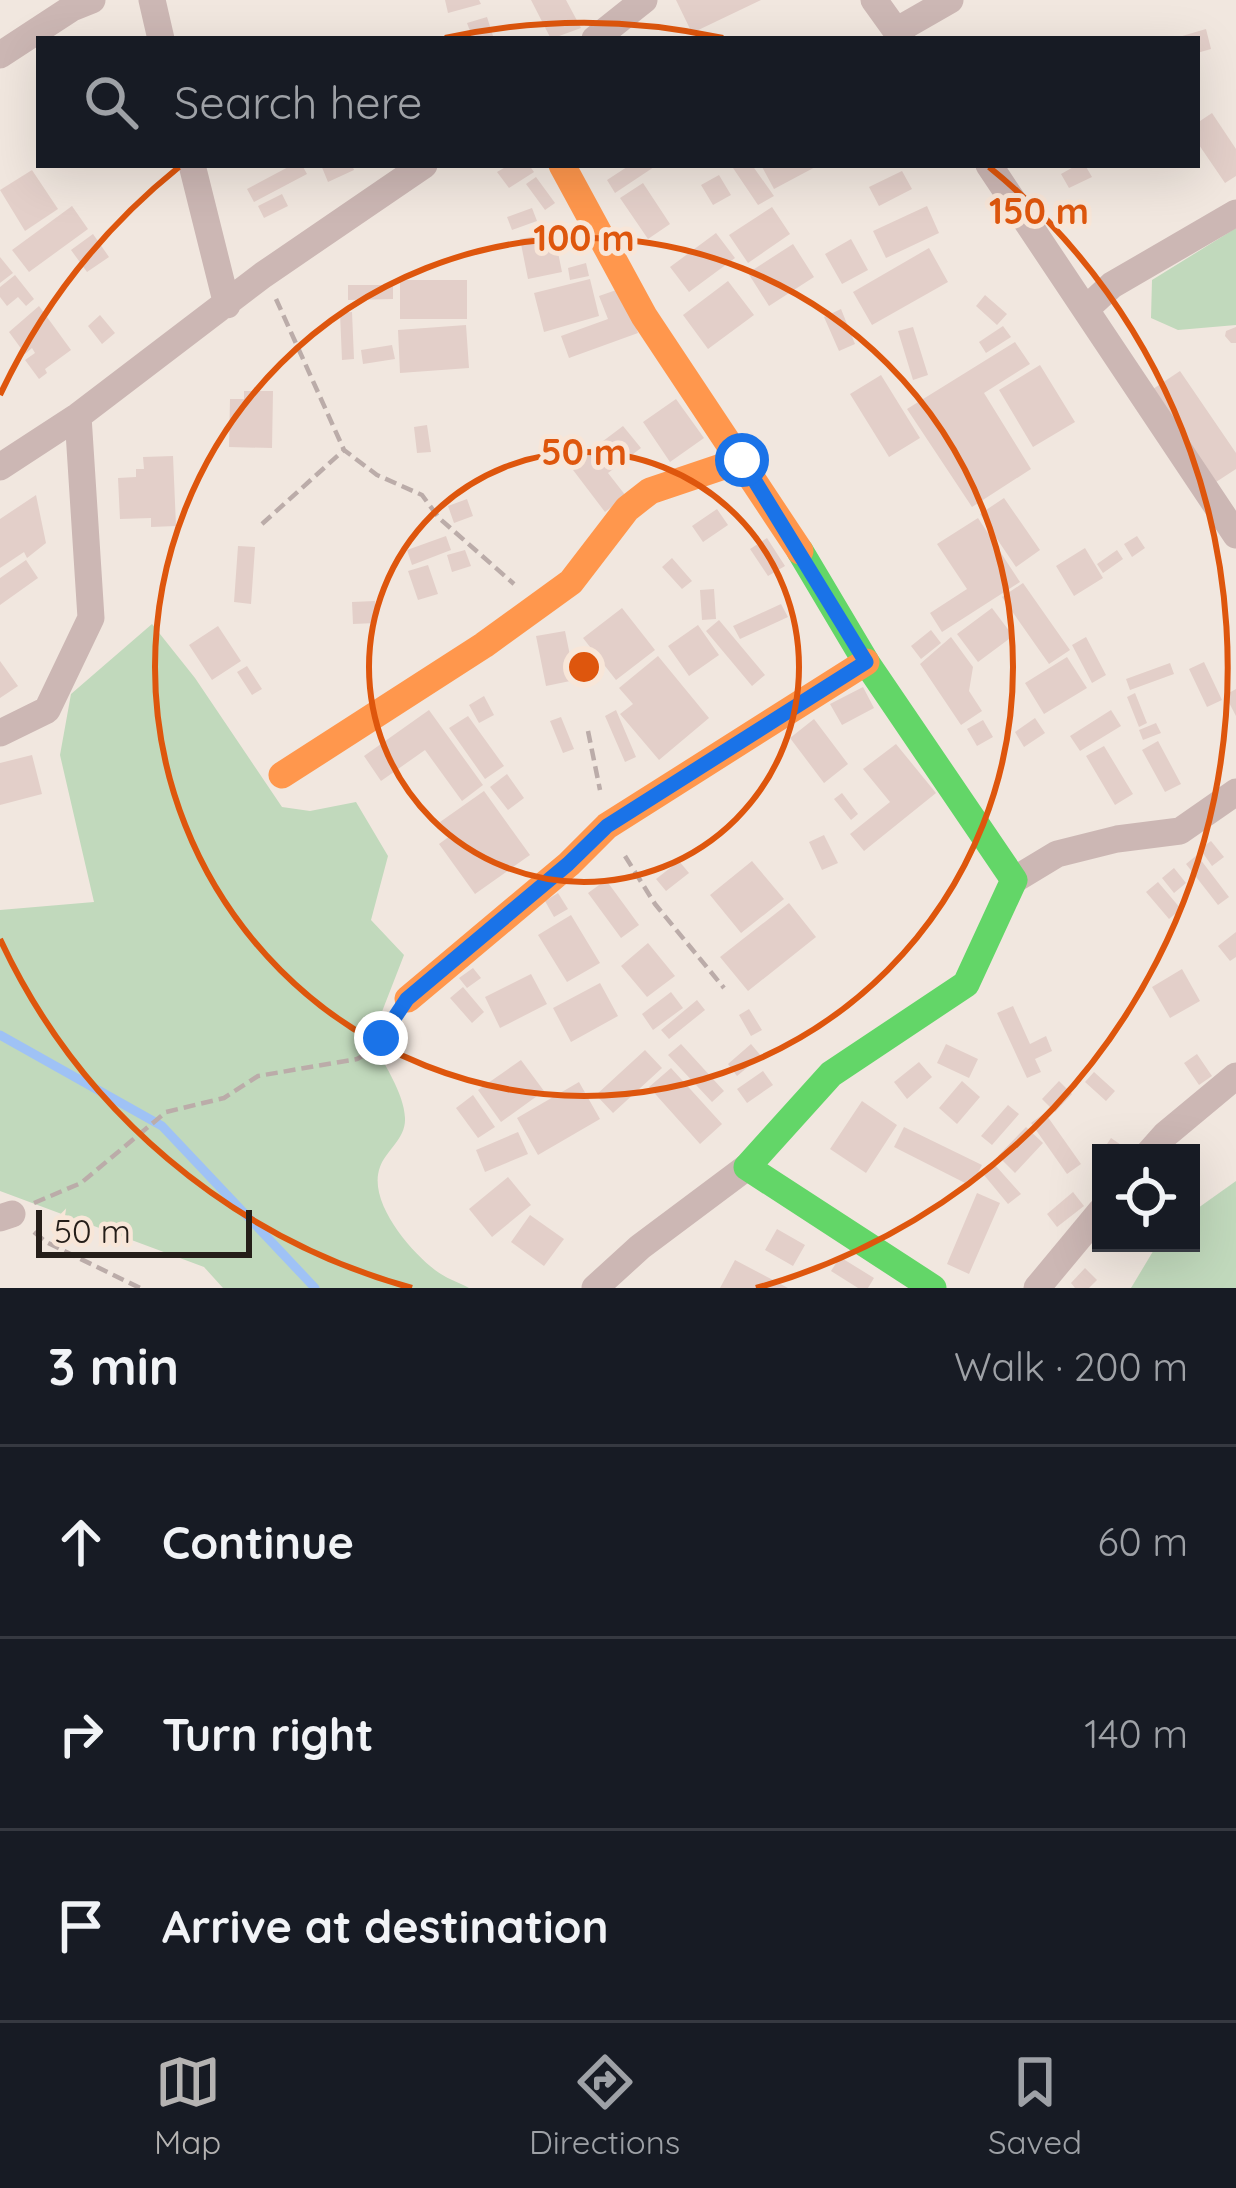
<!DOCTYPE html>
<html lang="en">
<head>
<meta charset="utf-8">
<style>
	:root { --surface:#171b24; --page:#242831; --text:#f1f3f6; --muted:#9ea1a6; --line:#363941; --accent:#b5b3b2 }
	body { margin:0; font-family:Quicksand,sans-serif; background:var(--page); color:var(--text) }
	.controls { position:absolute; right:36px; bottom:36px; display:grid; overflow:hidden; border-radius:0px; box-shadow:0 12px 48px #0002 }
	.controls button { width:108px; height:108px; display:grid; place-items:center; padding:0; border:0; border-bottom:3px solid var(--line); background:var(--surface); color:var(--text); font:60px sans-serif }
	.scale { position:absolute; left:36px; bottom:30px; width:216px; box-sizing:border-box; padding-left:12px; border:6px solid #251e19; border-top:0; font-size:33px; line-height:42px; white-space:nowrap; color:#251e19; -webkit-text-stroke:9px #f8e6d8; paint-order:stroke }
	.stop { position:absolute; width:36px; height:36px; margin:-27px; border:9px solid #1a73e8; border-radius:50%; background:#fff }
	.stop.end { background:#1a73e8; border-color:#fff; box-shadow:0 3px 12px #0008 }
	.list { margin:0; padding:0; list-style:none }
	h2 { display:flex; justify-content:space-between; align-items:center; height:156px; margin:0; padding:0 48px; font-size:51px }
	h2 small { font-size:39px; font-weight:400; color:var(--muted) }
	.list li { display:grid; grid-template-columns:78px 1fr auto; gap:36px; align-items:center; box-sizing:border-box; height:192px; padding:0 48px; border-top:3px solid var(--line) }
	.list b { display:block; font-size:45px; white-space:nowrap }
	.list em { font-size:39px; font-style:normal; color:var(--muted) }
	.icon { flex:none; width:66px; height:66px; fill:none; stroke:currentColor; stroke-width:2; stroke-linecap:round; stroke-linejoin:round }
	.map { position:relative; flex:none; width:1236px; height:1288px; overflow:hidden }
	.search { position:absolute; background:var(--surface); box-shadow:0 12px 48px #0002; left:36px; right:36px; top:36px; height:132px; display:flex; align-items:center; gap:30px; box-sizing:border-box; padding:0 42px; border-radius:0px; color:var(--muted); font-size:45px }
	.sheet { height:732px; background:var(--surface) }
	nav { display:flex; justify-content:space-around; align-items:center; box-sizing:border-box; height:168px; border-top:3px solid var(--line); background:var(--surface); font-size:33px; color:var(--muted) }
	nav a { display:grid; justify-items:center; gap:6px }
	nav .on { color:var(--accent) }
	.map>svg:first-child { display:block }
	.green { fill:#c1d9bc }
	.lines { fill:none; stroke-linecap:round; stroke-linejoin:round }
	.stream { stroke:#9fc2f5; stroke-width:9 }
	.building { fill:#e3cfc9 }
	.path { stroke:#bbaca9; stroke-width:4.5; stroke-dasharray:12 6; stroke-linecap:butt }
	.street { stroke:#ccb7b4; stroke-width:27 }
	.fast { stroke:#63d668; stroke-width:27 }
	.slow { stroke:#ff974d; stroke-width:27 }
	.route { stroke:#1a73e8; stroke-width:15 }
	.ring { fill:none; stroke:#de560d; stroke-width:6 }
	.centre { fill:#de560d; stroke:#f8e6d8; stroke-width:6 }
	.ring-label { font-size:36px; text-anchor:middle; font-weight:bold; fill:#de560d; stroke:#f8e6d8; stroke-width:10; stroke-linejoin:round; paint-order:stroke }
</style>
</head>
<body>
<div class="map">
<svg width="1236" height="1288" viewBox="0 0 1236 1288">
	<rect width="100%" height="100%" fill="#f1e7df"/>
	<!-- green -->
	<path class="green" d="M1236,228V325L1178,330L1151,318L1152,280Z
		M152,624L195,678L282,807L310,811L356,802L388,856L371,920L404,955L371,1040C383,1062 404,1093 405,1118C406,1139 386,1150 380,1167C367,1201 410,1251 435,1270C445,1278 458,1282 469,1288H223L204,1267L0,1191V910L94,902L60,755L71,694Z
		M1236,1181V1288H1131L1158,1243H1191V1213Z"/>
	<g class="lines">
		<!-- stream -->
		<path class="stream" d="M0,1035L162,1126L315,1288"/>
	</g>
	<!-- building -->
	<path class="building" d="M445,0H479L481,4L448,13Z
		M531,0H566L581,28L551,39Z
		M676,0H761L692,33Z
		M487,17L494,39H473L467,23Z
		M1206,29L1211,49L1197,53V39H1172Z
		M1212,113L1236,149V176L1225,183L1197,142V123Z
		M292,165H302L307,174L254,202L247,189Z
		M321,165H352L354,170L328,182Z
		M509,165H529L534,172L509,188L497,172Z
		M630,165H657L615,193L607,180Z
		M731,165H752L774,196L758,205Z
		M761,165H819L774,189Z
		M1077,165H1085L1092,177L1069,188L1061,174Z
		M32,170L58,209L25,231L0,190Z
		M902,171L912,189L879,206L869,187Z
		M719,175L731,195L713,205L701,185Z
		M536,177L555,203L545,210L526,184Z
		M643,183L670,224L648,239L620,198Z
		M282,194L288,206L264,218L258,206Z
		M72,206L88,229L29,272L12,250Z
		M927,206L939,233L886,258L873,231Z
		M772,207L790,234L748,263L729,235Z
		M532,208L537,221L512,230L507,217Z
		M554,233L562,272L528,279L520,239Z
		M716,233L735,258L689,292L670,267Z
		M93,234L109,257L87,272L71,250Z
		M851,239L868,270L842,284L825,254Z
		M793,244L814,277L769,306L748,273Z
		M929,248L948,282L872,325L853,292Z
		M0,257L13,273L0,283Z
		M586,263L589,276L570,280L568,268Z
		M15,275L34,299L26,306L18,297L7,306L0,297V287Z
		M590,279L599,316L544,332L534,293Z
		M400,280H467V319H400Z
		M728,281L754,315L708,349L683,315Z
		M348,285H393V299L348,300Z
		M622,288L638,333L569,358L561,336L608,319L599,296Z
		M985,295L1007,314L997,325L976,306Z
		M39,306L71,350L45,369L47,373L39,379L25,360L35,353L32,348L25,354L9,332Z
		M841,309L855,344L839,351L824,317Z
		M352,312L354,359L342,360L340,313Z
		M100,315L115,333L102,344L88,326Z
		M466,325L469,368L400,373L398,330Z
		M1003,326L1011,337L986,353L979,342Z
		M913,327L928,375L913,380L898,331Z
		M1236,327V343H1231L1225,336L1226,331Z
		M1015,342L1030,364L984,393L1031,469L972,507L907,409Z
		M392,345L395,359L363,364L361,350Z
		M1040,365L1075,422L1033,447L999,390Z
		M1180,371L1236,453V469L1216,482L1153,389Z
		M881,375L920,438L889,457L850,394Z
		M244,391H273L272,448L229,447L230,399H244Z
		M676,399L704,438L670,462L643,422Z
		M427,425L431,452L417,453L414,427Z
		M623,426L641,448L608,473L626,496L605,512L570,466Z
		M173,456L176,526L151,527V518L120,519L118,478L136,477V469H144L143,457Z
		M36,495L46,543L27,558L24,552L0,568V519Z
		M1004,498L1040,550L1016,567L980,514Z
		M467,499L473,516L454,523L448,506Z
		M717,509L728,525L703,542L692,526Z
		M978,518L1020,582L942,632L930,613L967,589L937,544Z
		M446,536L451,550L412,565L407,550Z
		M1137,536L1145,548L1132,557L1124,544Z
		M767,538L785,566L768,576L750,549Z
		M238,546L255,547L251,604L234,602Z
		M1085,548L1103,578L1074,596L1056,566Z
		M465,550L471,566L452,572L447,555Z
		M1117,550L1123,559L1103,573L1097,564Z
		M672,558L692,581L682,589L662,567Z
		M26,560L38,578L0,605V578Z
		M428,565L438,594L418,600L408,571Z
		M1023,583L1070,650L1049,664L1002,597Z
		M714,589L716,619L702,620L700,590Z
		M375,601L376,623L353,624L352,602Z
		M781,604L788,617L740,639L733,626Z
		M622,608L655,650L616,680L583,638Z
		M992,608L1013,636L978,662L957,634Z
		M719,620L765,675L752,686L706,631Z
		M698,625L719,655L689,676L668,646Z
		M218,626L241,661L212,680L189,645Z
		M931,630L941,643L921,659L911,646Z
		M565,631L575,680L546,686L536,636Z
		M951,637L973,667L969,691L982,711L961,725L920,664Z
		M1086,637L1106,675L1092,683L1072,645Z
		M658,656L709,718L659,760L620,714L633,704L619,688Z
		M1067,657L1087,688L1044,714L1025,683Z
		M0,661L18,686L0,698Z
		M1204,662L1222,700L1207,707L1189,669Z
		M1170,663L1174,674L1130,690L1126,679Z
		M247,666L262,689L252,695L237,672Z
		M863,687L874,708L842,725L830,704Z
		M1236,689V716L1225,695Z
		M1135,693L1147,723L1139,727L1127,697Z
		M484,696L494,715L479,723L469,705Z
		M429,710L483,785L462,801L425,750L381,781L364,756Z
		M616,710L636,757L625,762L605,716Z
		M1111,710L1121,726L1080,751L1070,736Z
		M468,716L504,766L485,779L449,728Z
		M561,717L574,749L563,753L550,721Z
		M1035,718L1045,733L1024,747L1015,732Z
		M814,719L848,764L824,783L790,738Z
		M983,720L993,737L977,746L967,729Z
		M1156,723L1161,733L1143,740L1139,730Z
		M1158,741L1181,784L1165,792L1142,750Z
		M896,744L936,793L864,851L850,834L890,802L863,769Z
		M1104,746L1133,794L1115,805L1086,756Z
		M32,755L42,794L0,805V763Z
		M507,774L524,798L508,810L490,787Z
		M484,791L530,855L475,894L439,844L450,836L440,822Z
		M842,793L858,814L851,820L834,799Z
		M824,835L838,863L822,870L809,842Z
		M1211,841L1224,857L1212,866L1200,849Z
		M1197,855L1229,897L1218,905L1186,864Z
		M679,861L689,873L666,891L656,879Z
		M752,861L784,899L741,933L710,895Z
		M1174,868L1186,883L1174,893L1162,878Z
		M606,880L639,925L621,938L588,893Z
		M1158,882L1181,909L1169,919L1146,892Z
		M558,893L568,909L554,917L545,901Z
		M789,903L816,937L748,991L720,957Z
		M571,915L600,963L567,982L538,935Z
		M1236,932V957L1230,961L1218,946Z
		M648,943L675,976L647,997L621,966Z
		M473,968L481,978L467,988L459,978Z
		M1182,969L1200,1001L1170,1018L1152,987Z
		M531,974L547,1004L500,1028L485,997Z
		M600,983L618,1016L571,1042L553,1008Z
		M463,987L484,1012L472,1023L450,998Z
		M671,992L683,1008L653,1030L642,1014Z
		M697,1000L705,1010L669,1039L661,1030Z
		M1013,1006L1030,1044L1046,1036L1052,1051L1035,1059L1041,1072L1027,1078L997,1013Z
		M749,1009L762,1030L751,1036L739,1015Z
		M681,1044L724,1091L712,1102L668,1055Z
		M751,1044L761,1056L737,1076L728,1064Z
		M946,1044L978,1059L969,1078L937,1063Z
		M645,1050L662,1068L613,1113L596,1095Z
		M1197,1054L1212,1076L1199,1085L1184,1063Z
		M521,1060L544,1091L501,1122L478,1090Z
		M919,1062L932,1077L907,1099L894,1082Z
		M671,1068L722,1124L700,1144L649,1087Z
		M763,1071L773,1085L747,1103L737,1089Z
		M1094,1072L1115,1091L1106,1101L1085,1082Z
		M962,1081L980,1097L957,1124L939,1108Z
		M1059,1081L1072,1094L1055,1112L1042,1099Z
		M579,1082L600,1119L538,1155L517,1118Z
		M473,1095L495,1127L478,1138L456,1108Z
		M862,1101L897,1125L866,1173L830,1149Z
		M1008,1105L1019,1114L992,1145L981,1136Z
		M1045,1113L1081,1164L1067,1174L1031,1123Z
		M904,1127L982,1165L971,1186L894,1147Z
		M1026,1127L1043,1143L1015,1173L998,1156Z
		M518,1132L528,1154L485,1172L476,1150Z
		M1111,1138L1127,1149L1124,1153L1103,1150Z
		M995,1165L1021,1194L1008,1204L984,1175Z
		M508,1177L531,1205L492,1237L469,1209Z
		M1073,1192L1084,1206L1057,1227L1047,1214Z
		M977,1193L1000,1203L969,1274L947,1264Z
		M530,1215L564,1239L544,1266L511,1242Z
		M777,1229L805,1245L793,1266L765,1250Z
		M840,1257L874,1278L868,1288H858L831,1271Z
		M735,1260L788,1288H720Z
		M1085,1268L1097,1280L1089,1288H1075L1071,1283Z"/>
	<g class="lines">
		<!-- path -->
		<path class="path" d="M276,299L344,450L377,475L422,495L439,518L514,584
			M262,524L344,450
			M588,731L600,790
			M625,856L655,904L724,988
			M34,1203L81,1183L166,1112L224,1098L258,1076L357,1059L368,1053L389,1027
			M34,1232L46,1242L140,1288"/>
		<!-- street -->
		<path class="street" d="M152,0L161,39
			M874,0L902,39
			M896,31L950,0
			M595,39L644,0
			M0,55L72,8L92,0
			M192,165L227,305
			M989,165L1236,535
			M1087,308L1112,285L1236,213
			M0,467L78,416L263,275L424,165
			M0,733L47,710L91,618L78,416
			M1014,880L1057,854L1117,839L1180,831L1236,792
			M1149,1153L1165,1135L1236,1076
			M0,1218L12,1214
			M595,1288L640,1247L747,1167
			M1037,1288L1101,1211"/>
		<!-- fast -->
		<path class="fast" d="M800,551L866,662L1014,880L966,984L831,1074L747,1167L933,1288"/>
		<!-- slow -->
		<path class="slow" d="M562,165L644,316L800,551
			M282,775L484,645L571,582L627,509L650,491L742,460
			M408,999L569,864L607,826L866,662"/>
	</g>
	<g class="lines">
		<!-- route -->
		<path class="route" d="M381,1038L407,999L568,864L607,826L866,662L742,460"/>
	</g>
	<!-- distance rings -->
	<g class="ring">
		<circle cx="584" cy="667" r="215"/>
		<circle cx="584" cy="667" r="429"/>
		<path d="M412 1288A644 644 0 0 1 0 939M0 395A644 644 0 0 1 179 167M445 38A644 644 0 0 1 723 38M989 167A644 644 0 0 1 756 1288"/>
	</g>
	<circle cx="584" cy="667" r="18" class="centre"/>
	<g class="ring-label">
		<text x="1039" y="224">150 m</text>
		<text x="584" y="251">100 m</text>
		<text x="584" y="465">50 m</text>
	</g>
</svg>
<div class="controls">
<button><svg class="icon" aria-label="locate" viewBox="0 0 24 24"><circle cx="12" cy="12" r="6"/><path d="M12 2v4M12 18v4M2 12h4M18 12h4"/></svg></button>
</div>
<div class="scale">50 m</div>
<div class="stop" style="left:742px;top:460px"></div>
<div class="stop end" style="left:381px;top:1038px"></div>
<div class="search"><svg class="icon" aria-label="search" viewBox="0 0 24 24"><circle cx="10" cy="10" r="6"/><path d="M15 15l6 6"/></svg>Search here</div>
</div>
<section class="sheet">
<h2>3 min<small>Walk · 200 m</small></h2>
<ul class="list">
<li><svg class="icon" aria-label="ahead" viewBox="0 0 24 24"><path d="M12 20V5M6 11l6-6 6 6"/></svg><div><b>Continue</b></div><em>60 m</em></li>
<li><svg class="icon" aria-label="right" viewBox="0 0 24 24"><path d="M7 20v-9h11M14 6l5 5-5 5"/></svg><div><b>Turn right</b></div><em>140 m</em></li>
<li><svg class="icon" aria-label="arrive" viewBox="0 0 24 24"><path d="M6 21V4h12l-3 4 3 4H6"/></svg><div><b>Arrive at destination</b></div></li>
</ul>
</section>
<nav>
<a class="on"><svg class="icon" aria-label="map" viewBox="0 0 24 24"><path d="M3 6l6-2 6 2 6-2v14l-6 2-6-2-6 2zM9 4v14M15 6v14"/></svg>Map</a>
<a><svg class="icon" aria-label="directions" viewBox="0 0 24 24"><path d="M12 3l9 9-9 9-9-9zM9 14v-3h6M13 9l2 2-2 2"/></svg>Directions</a>
<a><svg class="icon" aria-label="saved" viewBox="0 0 24 24"><path d="M7 4h10v16l-5-4-5 4z"/></svg>Saved</a>
</nav>
</body>
</html>
